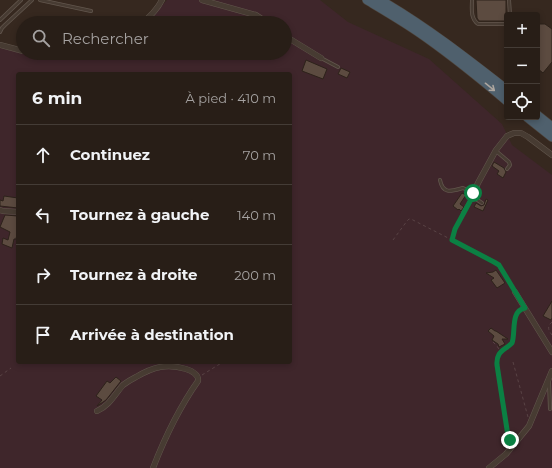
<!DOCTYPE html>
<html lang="fr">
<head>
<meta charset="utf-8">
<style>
	:root { --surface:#281e17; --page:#342b24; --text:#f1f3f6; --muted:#a5a2a1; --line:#443c36 }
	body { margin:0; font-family:Montserrat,sans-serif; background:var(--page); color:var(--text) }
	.controls { position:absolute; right:12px; top:12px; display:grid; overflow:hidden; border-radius:4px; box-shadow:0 2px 6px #0003 }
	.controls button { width:36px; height:36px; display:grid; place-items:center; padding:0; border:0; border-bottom:1px solid var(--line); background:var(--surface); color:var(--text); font:20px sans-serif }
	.stop { position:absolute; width:12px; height:12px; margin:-9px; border:3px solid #0b8043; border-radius:50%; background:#fff }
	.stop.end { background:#0b8043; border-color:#fff; box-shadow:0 1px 4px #0008 }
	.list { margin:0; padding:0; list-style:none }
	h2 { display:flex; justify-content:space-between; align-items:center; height:52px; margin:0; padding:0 16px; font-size:17px }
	h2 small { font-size:13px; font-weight:400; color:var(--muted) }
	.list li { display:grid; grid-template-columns:26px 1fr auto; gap:12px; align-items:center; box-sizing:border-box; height:60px; padding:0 16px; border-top:1px solid var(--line) }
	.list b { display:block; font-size:15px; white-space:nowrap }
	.list em { font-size:13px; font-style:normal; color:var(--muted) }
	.icon { flex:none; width:22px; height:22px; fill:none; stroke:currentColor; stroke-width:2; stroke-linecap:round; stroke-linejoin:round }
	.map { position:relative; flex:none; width:552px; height:468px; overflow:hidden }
	.search { position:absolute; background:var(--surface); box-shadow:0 2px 6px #0003; left:16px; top:16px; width:276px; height:44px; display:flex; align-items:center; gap:10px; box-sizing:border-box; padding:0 14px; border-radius:22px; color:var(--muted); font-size:15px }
	.panel { position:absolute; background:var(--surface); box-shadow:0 2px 6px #0003; left:16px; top:72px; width:276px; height:292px; border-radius:4px }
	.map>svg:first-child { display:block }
	.green { fill:#3f262b; fill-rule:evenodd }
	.building { fill:#5c4b40; stroke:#2d221a }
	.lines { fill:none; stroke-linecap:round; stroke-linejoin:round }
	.service-casing { stroke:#62564d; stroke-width:4 }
	.minor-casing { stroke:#62564d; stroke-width:6 }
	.motorway-casing { stroke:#4e433a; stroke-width:10 }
	.path { stroke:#594345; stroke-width:1; stroke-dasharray:3 3; stroke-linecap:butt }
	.service { stroke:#473b32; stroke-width:2.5 }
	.minor { stroke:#473b32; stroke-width:5 }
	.motorway { stroke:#4f606d; stroke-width:9 }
	.oneway { stroke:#ada69f }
	.route { stroke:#0b8043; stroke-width:5 }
</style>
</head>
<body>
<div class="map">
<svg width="552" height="468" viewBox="0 0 552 468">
	<rect width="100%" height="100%" fill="#36281f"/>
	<!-- green -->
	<path class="green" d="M167,0H320L348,22L429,59L502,124L512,145L552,175V468H0V48L50,59H65L83,53H285V23H147ZM18,74H290V362H18Z"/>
	<!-- building -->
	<path class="building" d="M476,0H506V21H479L477,18Z
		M539,24H545L552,29V62L543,73L537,68V25Z
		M306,60L327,69L323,79L302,71Z
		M341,68L350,72L347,78L338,74Z
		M494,162L504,168L506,172L503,178L497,174L499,171L492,166Z
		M462,193L466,195L460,204L464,207L461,211L459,209L458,210L453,206Z
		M4,196L18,198V208L0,206V200L3,201Z
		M486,199L488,200L483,211L474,207L476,203L481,206L484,205Z
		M5,215L18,216V235L17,234L16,239H14L12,248L2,244L3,238L8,240L10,232L0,227Z
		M496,270L505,283L497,288L491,280L494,278L486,273L493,272Z
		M552,301V318L551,320L543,316Z
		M491,328L495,331H496L508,339H502L505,344L499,347L498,344L492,340L494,336L488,331Z
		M116,377L121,381L106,400L97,406L102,400L96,396L107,381L110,383Z"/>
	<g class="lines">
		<defs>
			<path id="service" d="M40,0L91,11
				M472,0C472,8 470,18 478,24H507
				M509,0L510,15
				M0,20L21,0
				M0,32L2,28L5,25L32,0
				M321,58L338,67
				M496,151L509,162L510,165L507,169
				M440,180C443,195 452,191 463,188L473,193
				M473,197L482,203
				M463,213L471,200
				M549,382L550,409"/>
			<path id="minor" d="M202,0L256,15L268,23
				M142,23C151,16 157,10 162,0
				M285,36L321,58
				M0,45L23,51
				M33,53C45,56 56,57 68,53
				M471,199L478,183L496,150L507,136L514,133H521L528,137L552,155
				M0,210L3,211L18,212
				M515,292L552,352
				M97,411C109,406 115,394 123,385C127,382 132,379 136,377C153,367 167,363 186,369C192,371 199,374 198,381C179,408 165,437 153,468
				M489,468L506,454L529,426L552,371"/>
			<path id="motorway" d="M367,0C387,12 408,24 427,38C455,58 481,79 507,101
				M380,0C425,26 466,58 507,90
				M537,115L552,127
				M527,117L552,137"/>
		</defs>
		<!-- service casing -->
		<use href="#service" class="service-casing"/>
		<!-- minor casing -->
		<use href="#minor" class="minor-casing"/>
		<!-- motorway casing -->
		<use href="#motorway" class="motorway-casing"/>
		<!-- path -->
		<path class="path" d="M393,240L407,221L409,219H411L495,262L499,265L513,288
			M452,240L455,229L462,216
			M552,322C547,326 548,330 552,335
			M493,342L497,346L500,351
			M513,362L528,417
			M202,375L223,362
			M0,376L11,368
			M510,440L508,436L497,365C496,351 504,351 512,343L513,340L515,319L520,310"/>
		<!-- service -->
		<use href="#service" class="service"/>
		<!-- minor -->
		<use href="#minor" class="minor"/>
		<!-- motorway -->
		<use href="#motorway" class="motorway"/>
	</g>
	<!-- one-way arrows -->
	<defs><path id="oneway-shaft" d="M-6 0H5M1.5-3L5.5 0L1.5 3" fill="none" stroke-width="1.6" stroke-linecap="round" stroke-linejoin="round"/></defs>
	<use class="oneway" href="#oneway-shaft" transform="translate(490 87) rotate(39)"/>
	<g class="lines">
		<!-- route -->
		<path class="route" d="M473,193L474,194L455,229L452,240L494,262L499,265L525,308C510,311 516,332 512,343C504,351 496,351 497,365L508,436L510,440"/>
	</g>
</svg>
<div class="controls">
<button>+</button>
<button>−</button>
<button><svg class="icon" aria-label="locate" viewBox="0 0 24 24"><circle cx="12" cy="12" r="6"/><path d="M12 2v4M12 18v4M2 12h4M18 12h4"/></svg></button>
</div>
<div class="stop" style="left:473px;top:193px"></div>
<div class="stop end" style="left:510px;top:440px"></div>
<div class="search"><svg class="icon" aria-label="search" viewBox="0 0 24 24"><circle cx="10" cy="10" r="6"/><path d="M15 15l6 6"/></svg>Rechercher</div>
<section class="panel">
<h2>6 min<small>À pied · 410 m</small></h2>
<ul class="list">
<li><svg class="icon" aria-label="ahead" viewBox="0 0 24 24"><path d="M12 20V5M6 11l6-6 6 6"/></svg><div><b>Continuez</b></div><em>70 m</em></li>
<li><svg class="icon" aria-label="left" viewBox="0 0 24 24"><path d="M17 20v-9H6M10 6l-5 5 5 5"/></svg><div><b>Tournez à gauche</b></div><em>140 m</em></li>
<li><svg class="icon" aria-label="right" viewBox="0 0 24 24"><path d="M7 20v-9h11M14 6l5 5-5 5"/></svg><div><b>Tournez à droite</b></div><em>200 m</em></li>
<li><svg class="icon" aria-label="arrive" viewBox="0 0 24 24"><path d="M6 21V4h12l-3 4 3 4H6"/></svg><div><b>Arrivée à destination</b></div></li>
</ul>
</section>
</div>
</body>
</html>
